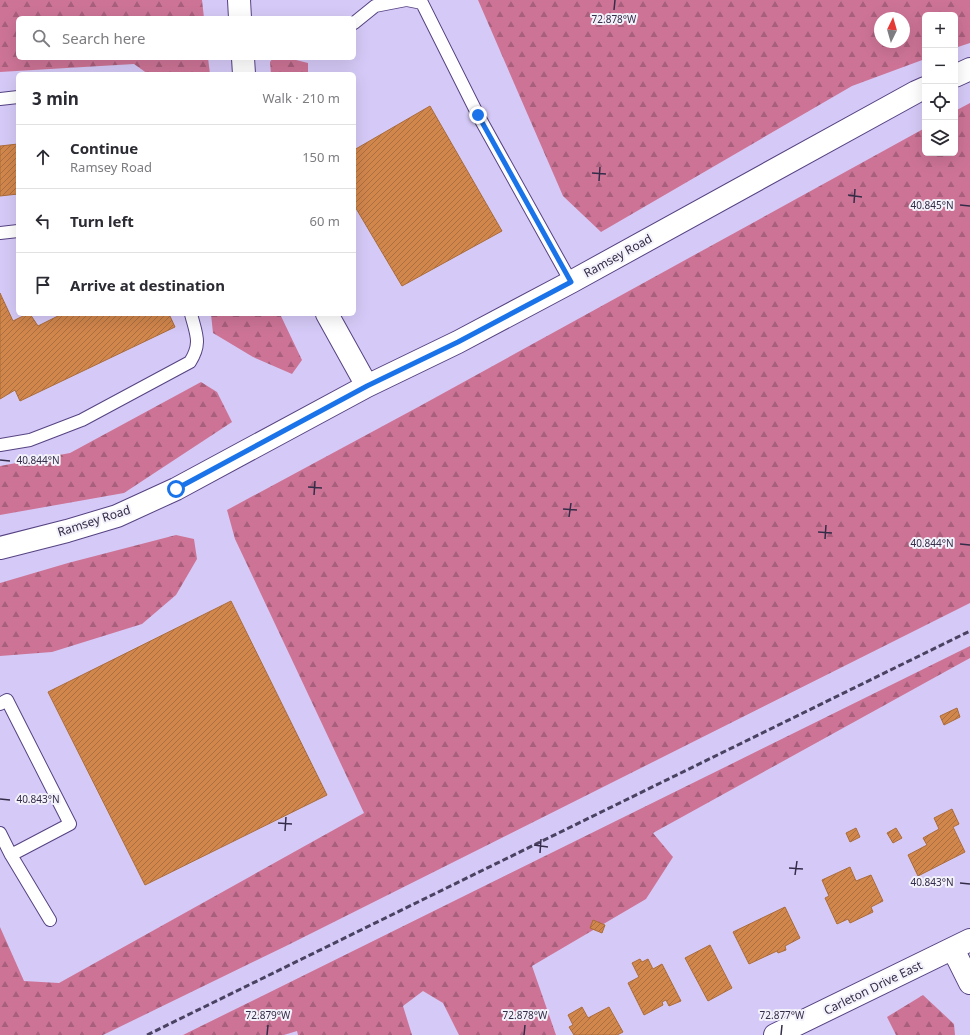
<!DOCTYPE html>
<html lang="en">
<head>
<meta charset="utf-8">
<style>
	:root { --surface:#fff; --page:#f7f7f7; --text:#2b2b33; --muted:#7c7c81; --line:#e1e1e2 }
	body { margin:0; font-family:"Noto Sans",sans-serif; background:var(--page); color:var(--text) }
	.controls { position:absolute; right:12px; top:12px; display:grid; overflow:hidden; border-radius:6px; box-shadow:0 4px 16px #0002 }
	.controls button { width:36px; height:36px; display:grid; place-items:center; padding:0; border:0; border-bottom:1px solid var(--line); background:var(--surface); color:var(--text); font:20px sans-serif }
	.compass { position:absolute; left:874px; top:12px; width:36px; height:36px; border-radius:50%; background:var(--surface); box-shadow:0 4px 16px #0002; rotate:5deg }
	.stop { position:absolute; width:12px; height:12px; margin:-9px; border:3px solid #1a73e8; border-radius:50%; background:#fff }
	.stop.end { background:#1a73e8; border-color:#fff; box-shadow:0 1px 4px #0008 }
	.list { margin:0; padding:0; list-style:none }
	h2 { display:flex; justify-content:space-between; align-items:center; height:52px; margin:0; padding:0 16px; font-size:17px }
	h2 small { font-size:13px; font-weight:400; color:var(--muted) }
	.list li { display:grid; grid-template-columns:26px 1fr auto; gap:12px; align-items:center; box-sizing:border-box; height:64px; padding:0 16px; border-top:1px solid var(--line) }
	.list b { display:block; font-size:15px; white-space:nowrap }
	.list p { margin:0; font-size:13px; white-space:nowrap; color:var(--muted) }
	.list em { font-size:13px; font-style:normal; color:var(--muted) }
	.icon { flex:none; width:22px; height:22px; fill:none; stroke:currentColor; stroke-width:2; stroke-linecap:round; stroke-linejoin:round }
	.map { position:relative; flex:none; width:970px; height:1035px; overflow:hidden }
	.search { position:absolute; background:var(--surface); box-shadow:0 4px 16px #0002; left:16px; top:16px; width:340px; height:44px; display:flex; align-items:center; gap:10px; box-sizing:border-box; padding:0 14px; border-radius:6px; color:var(--muted); font-size:15px }
	.panel { position:absolute; background:var(--surface); box-shadow:0 4px 16px #0002; left:16px; top:72px; width:340px; height:244px; border-radius:6px }
	.map>svg:first-child { display:block }
	.forest { fill:url(#forest-firs); fill-rule:evenodd }
	.building { fill:url(#building-hatch); stroke:#ab6b39 }
	.lines { fill:none; stroke-linecap:round; stroke-linejoin:round }
	.lane-casing { stroke:#564282; stroke-width:14 }
	.street-casing { stroke:#564282; stroke-width:24 }
	.lane { stroke:#fff; stroke-width:12 }
	.street { stroke:#fff; stroke-width:22 }
	.rail { stroke:#4a4261; stroke-width:3; stroke-dasharray:6 3; stroke-linecap:butt }
	.route { stroke:#1a73e8; stroke-width:5 }
	.ticks { fill:none; stroke:#342c49; stroke-width:1.5 }
	.labels { text-anchor:middle; stroke-width:4; stroke-linejoin:round; paint-order:stroke }
	.street-label { font-size:12px; fill:#342c49; stroke:#f3f1f9 }
	.ticks-label { font-size:10px; text-anchor:middle; fill:#342c49; stroke:#f3f1f9; stroke-width:4; stroke-linejoin:round; paint-order:stroke }
</style>
</head>
<body>
<div class="map">
<svg width="970" height="1035" viewBox="0 0 970 1035">
	<defs>
		<pattern id="forest-firs" width="22" height="20" patternUnits="userSpaceOnUse"><rect width="22" height="20" fill="#cd7496"/><path d="M5 1l3.5 6h-7zM16 11l3.5 6h-7z" fill="#a75f7c"/></pattern>
		<pattern id="building-hatch" width="6" height="6" patternUnits="userSpaceOnUse"><rect width="6" height="6" fill="#d1864c"/><path d="M-1 1l2-2M0 6l6-6M5 7l2-2" fill="none" stroke="#aa6e41"/></pattern>
	</defs>
	<rect width="100%" height="100%" fill="#d5caf7"/>
	<!-- forest -->
	<path class="forest" d="M0,0H202L204,18H18V58H208L210,74H148L134,64L0,72Z
		M478,0H970V43L955,48V15H925V59L852,86L601,232L563,196ZM880,18H904V42H880Z
		M273,58H288L308,63V74H271L270,62Z
		M970,103V603L286,946L103,1035H0V927L24,981L59,983L364,813L235,539L227,510L420,406L925,128V153H955V111Z
		M211,314H280L302,360L292,374L253,357L213,333Z
		M201,382L217,392L232,422L124,493L0,515V466L70,453Z
		M176,535L194,539L197,559L176,595L142,624L52,652L0,656V583L68,563Z
		M970,646V658L653,833L673,857L646,899L532,966L556,1035H459L443,1003L423,991L403,1006L412,1035H298L297,1031L284,1035H183Z
		M923,995L954,1024L955,1035H896L887,1017Z"/>
	<!-- building -->
	<path class="building" d="M430,106L502,231L402,286L354,205V150Z
		M18,144V194L0,196V146Z
		M0,293L13,321L27,314H30L38,326L62,314H169L175,327L20,401L15,390L0,399Z
		M231,601L327,795L145,885L48,692Z
		M957,708L960,717L944,725L940,716Z
		M952,809L959,824L953,827L965,852L918,876L908,855L927,845L923,838L939,829L934,818Z
		M856,828L860,837L850,842L846,833Z
		M896,828L902,838L893,843L887,833Z
		M850,867L856,881L871,875L883,901L871,907L873,912L850,923L848,919L837,924L825,898L829,896L822,880Z
		M785,907L800,938L785,946L786,950L778,953L777,951L749,964L733,932Z
		M593,920L605,925L602,933L590,928Z
		M710,945L732,988L708,1001L685,958Z
		M640,959L642,962L648,959L653,969L662,964L681,1001L669,1006L666,1000L662,1002L663,1005L644,1015L628,983L639,977L632,963Z
		M582,1007L588,1018L609,1007L623,1032L617,1035H574L569,1027L573,1025L568,1015Z"/>
	<g class="lines">
		<defs>
			<path id="lane" d="M407,0L422,3L478,115L571,282
				M354,23L375,6L406,0
				M0,99L18,97
				M0,233L18,231
				M0,445L30,440L82,420L190,362C202,343 196,334 191,314
				M0,704L7,700L70,824L11,855
				M0,833L11,855L50,920"/>
			<path id="street" d="M239,0L240,18
				M243,58L244,74
				M955,76L970,69
				M327,314L367,386
				M0,548L67,531L117,516L176,489L367,386L458,342L571,282L916,92L925,88
				M953,949L970,983
				M775,1035L970,940"/>
		</defs>
		<!-- lane casing -->
		<use href="#lane" class="lane-casing"/>
		<!-- street casing -->
		<use href="#street" class="street-casing"/>
		<!-- lane -->
		<use href="#lane" class="lane"/>
		<!-- street -->
		<use href="#street" class="street"/>
		<!-- rail -->
		<path class="rail" d="M147,1035L970,631"/>
	</g>
	<g class="lines">
		<!-- route -->
		<path class="route" d="M176,489L367,386L458,342L571,282L478,115"/>
	</g>
	<!-- ticks -->
	<path class="ticks" d="M614,10L615,0M592,173L606,174M599,181L600,167M848,195L862,197M854,203L855,189M960,205L970,206M0,460L10,461M308,487L322,488M314,495L315,481M563,509L577,510M569,517L571,503M818,532L832,533M825,539L826,525M960,544L970,545M0,799L10,800M278,823L292,824M285,831L286,817M534,845L548,847M540,853L541,839M789,868L803,869M795,875L797,861M960,883L970,884M267,1035L268,1025M524,1035L525,1025M781,1035L782,1025"/>
	<g class="labels">
		<!-- street labels -->
		<g class="street-label">
			<text transform="translate(618 256) rotate(-29)" y="4">Ramsey Road</text>
			<text transform="translate(94 521) rotate(-18)" y="4">Ramsey Road</text>
			<text transform="translate(873 988) rotate(-26)" y="4">Carleton Drive East</text>
		</g>
	</g>
	<g class="ticks-label">
		<text x="614" y="23">72.878°W</text>
		<text x="932" y="209">40.845°N</text>
		<text x="38" y="464">40.844°N</text>
		<text x="932" y="547">40.844°N</text>
		<text x="38" y="803">40.843°N</text>
		<text x="932" y="886">40.843°N</text>
		<text x="268" y="1019">72.879°W</text>
		<text x="525" y="1019">72.878°W</text>
		<text x="782" y="1019">72.877°W</text>
	</g>
</svg>
<div class="controls">
<button>+</button>
<button>−</button>
<button><svg class="icon" aria-label="locate" viewBox="0 0 24 24"><circle cx="12" cy="12" r="6"/><path d="M12 2v4M12 18v4M2 12h4M18 12h4"/></svg></button>
<button><svg class="icon" aria-label="layers" viewBox="0 0 24 24"><path d="M12 4l9 5-9 5-9-5zM3 14l9 5 9-5"/></svg></button>
</div>
<svg class="compass" viewBox="-18 -18 36 36"><path d="M0-13l5 13h-10z" fill="#e53935"/><path d="M0 13l5-13h-10z" fill="#7c7c81"/></svg>
<div class="stop" style="left:176px;top:489px"></div>
<div class="stop end" style="left:478px;top:115px"></div>
<div class="search"><svg class="icon" aria-label="search" viewBox="0 0 24 24"><circle cx="10" cy="10" r="6"/><path d="M15 15l6 6"/></svg>Search here</div>
<section class="panel">
<h2>3 min<small>Walk · 210 m</small></h2>
<ul class="list">
<li><svg class="icon" aria-label="ahead" viewBox="0 0 24 24"><path d="M12 20V5M6 11l6-6 6 6"/></svg><div><b>Continue</b><p>Ramsey Road</p></div><em>150 m</em></li>
<li><svg class="icon" aria-label="left" viewBox="0 0 24 24"><path d="M17 20v-9H6M10 6l-5 5 5 5"/></svg><div><b>Turn left</b></div><em>60 m</em></li>
<li><svg class="icon" aria-label="arrive" viewBox="0 0 24 24"><path d="M6 21V4h12l-3 4 3 4H6"/></svg><div><b>Arrive at destination</b></div></li>
</ul>
</section>
</div>
</body>
</html>
